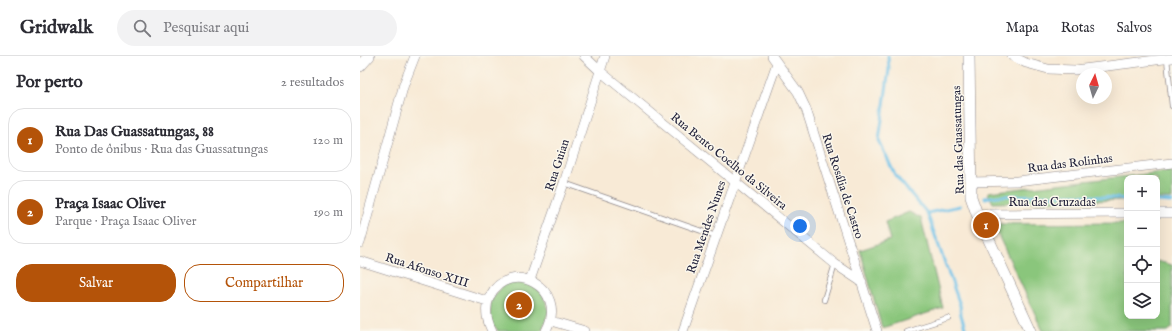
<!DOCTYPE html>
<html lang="pt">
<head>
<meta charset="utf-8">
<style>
	:root { --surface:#fff; --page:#f2f2f3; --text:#2b2b33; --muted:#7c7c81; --line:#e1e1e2; --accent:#b45309 }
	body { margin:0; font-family:"IM FELL English",serif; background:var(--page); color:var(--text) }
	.controls { position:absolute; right:12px; bottom:12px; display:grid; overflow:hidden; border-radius:8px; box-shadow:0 4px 16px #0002 }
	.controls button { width:36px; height:36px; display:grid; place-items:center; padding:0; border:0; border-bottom:1px solid var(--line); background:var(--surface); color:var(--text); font:20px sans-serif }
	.compass { position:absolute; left:716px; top:12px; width:36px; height:36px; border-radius:50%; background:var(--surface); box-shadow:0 4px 16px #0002; rotate:5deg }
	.you { position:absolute; left:440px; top:170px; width:14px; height:14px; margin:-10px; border:3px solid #fff; border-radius:50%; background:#1a73e8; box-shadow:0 0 0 6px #1a73e833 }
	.badge { display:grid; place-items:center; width:26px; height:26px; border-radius:50%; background:var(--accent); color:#fff; font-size:13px; font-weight:700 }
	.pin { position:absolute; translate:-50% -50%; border:2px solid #fff; box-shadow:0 1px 4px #0006 }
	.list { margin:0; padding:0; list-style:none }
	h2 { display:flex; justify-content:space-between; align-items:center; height:52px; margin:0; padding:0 16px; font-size:17px }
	h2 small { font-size:13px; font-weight:400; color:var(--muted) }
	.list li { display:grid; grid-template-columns:26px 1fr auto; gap:12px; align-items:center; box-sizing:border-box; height:64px; margin:0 8px 8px; padding:0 8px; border:1px solid var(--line); border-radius:16px }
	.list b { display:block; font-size:15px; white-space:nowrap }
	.list p { margin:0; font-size:13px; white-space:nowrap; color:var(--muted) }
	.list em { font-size:13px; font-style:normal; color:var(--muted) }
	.actions { display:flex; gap:8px; padding:12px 16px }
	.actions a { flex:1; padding:9px 0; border:1px solid var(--accent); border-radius:16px; text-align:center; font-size:14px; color:var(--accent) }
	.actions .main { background:var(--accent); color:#fff }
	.icon { flex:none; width:22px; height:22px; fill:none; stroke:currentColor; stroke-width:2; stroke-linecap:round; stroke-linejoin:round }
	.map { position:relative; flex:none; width:812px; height:275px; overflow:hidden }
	header { display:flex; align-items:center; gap:24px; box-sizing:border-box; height:56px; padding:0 20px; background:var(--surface); border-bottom:1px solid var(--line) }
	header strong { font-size:19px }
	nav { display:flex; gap:22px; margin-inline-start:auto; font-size:14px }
	.search { width:280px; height:36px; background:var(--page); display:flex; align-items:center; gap:10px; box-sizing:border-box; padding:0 14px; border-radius:22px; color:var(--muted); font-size:15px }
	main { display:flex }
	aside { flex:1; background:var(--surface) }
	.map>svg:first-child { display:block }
	.green { fill:#8ac67c; stroke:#56745c }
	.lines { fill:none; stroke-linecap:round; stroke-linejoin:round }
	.stream { stroke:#6bc0e8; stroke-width:3 }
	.service-casing { stroke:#8d8688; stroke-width:6 }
	.minor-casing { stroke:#8d8688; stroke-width:10 }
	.tertiary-casing { stroke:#8d8688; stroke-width:12 }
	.service { stroke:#fff; stroke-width:4.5 }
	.minor { stroke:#fff; stroke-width:9 }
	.tertiary { stroke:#fff; stroke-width:11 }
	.labels { text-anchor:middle; stroke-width:3; stroke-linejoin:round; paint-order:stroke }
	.street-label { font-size:12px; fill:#22223b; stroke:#fbf7ec }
</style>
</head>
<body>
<header>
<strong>Gridwalk</strong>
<div class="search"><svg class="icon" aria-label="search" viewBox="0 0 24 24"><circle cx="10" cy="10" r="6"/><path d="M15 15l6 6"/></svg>Pesquisar aqui</div>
<nav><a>Mapa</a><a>Rotas</a><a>Salvos</a></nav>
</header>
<main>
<aside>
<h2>Por perto<small>2 resultados</small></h2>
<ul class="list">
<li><span class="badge">1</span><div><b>Rua Das Guassatungas, 88</b><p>Ponto de ônibus · Rua das Guassatungas</p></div><em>120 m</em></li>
<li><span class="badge">2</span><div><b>Praça Isaac Oliver</b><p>Parque · Praça Isaac Oliver</p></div><em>190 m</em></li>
</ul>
<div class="actions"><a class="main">Salvar</a><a>Compartilhar</a></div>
</aside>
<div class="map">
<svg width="812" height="275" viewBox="0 0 812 275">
	<rect width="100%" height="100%" fill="#fbf7ec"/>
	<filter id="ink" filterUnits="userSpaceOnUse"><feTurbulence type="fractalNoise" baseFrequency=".025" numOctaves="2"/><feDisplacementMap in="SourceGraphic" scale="8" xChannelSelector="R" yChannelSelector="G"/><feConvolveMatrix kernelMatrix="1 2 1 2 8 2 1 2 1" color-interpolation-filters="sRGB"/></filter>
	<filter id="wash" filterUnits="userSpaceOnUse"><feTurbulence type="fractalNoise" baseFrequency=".012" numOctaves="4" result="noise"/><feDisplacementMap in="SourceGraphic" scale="16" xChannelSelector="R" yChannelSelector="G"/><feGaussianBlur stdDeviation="0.9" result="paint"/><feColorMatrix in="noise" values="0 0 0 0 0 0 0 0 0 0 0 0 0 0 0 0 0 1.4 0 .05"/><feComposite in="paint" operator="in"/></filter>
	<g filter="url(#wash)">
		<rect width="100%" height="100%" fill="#f8ead6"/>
		<!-- green -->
		<path class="green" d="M812,115V143H797V122H767V144L633,147L628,137V136Z
			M549,156L561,162L583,252L522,272L500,194L530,184L525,166Z
			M767,167V260H797V205L812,209V272L808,275H683L633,168Z
			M165,225L182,236L189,254L183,272L180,275H138L134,271L130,263L131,244L144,228Z"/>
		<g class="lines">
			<!-- stream -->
			<path class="stream" d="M528,0L529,13L519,85L535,119L567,157L600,249L601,259L606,275
				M625,142L638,140L716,139L767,143
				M797,145L812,146
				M567,157L600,150"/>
		</g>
	</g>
	<g filter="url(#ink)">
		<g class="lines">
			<defs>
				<path id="service" d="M807,3L812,50
					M204,127L356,180
					M464,244L475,208
					M546,275L588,262"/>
				<path id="minor" d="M224,0L240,15L475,208L502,226
					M412,0L438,36L446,53L517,275
					M652,0L666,7L688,13L715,14L812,2
					M610,126L657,125L812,107
					M797,157H812
					M617,158L767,157
					M0,187L44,28L55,0
					M0,205L127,245
					M170,224L204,127L245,0
					M191,265L225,275
					M132,275C126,263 124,252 130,240C149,202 210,231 186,275
					M323,275L417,7"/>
				<path id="tertiary" d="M609,0L611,141L617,158L671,275
					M0,10L9,0"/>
			</defs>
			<!-- service casing -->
			<use href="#service" class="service-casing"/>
			<!-- minor casing -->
			<use href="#minor" class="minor-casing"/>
			<!-- tertiary casing -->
			<use href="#tertiary" class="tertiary-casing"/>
			<!-- service -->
			<use href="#service" class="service"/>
			<!-- minor -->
			<use href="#minor" class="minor"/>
			<!-- tertiary -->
			<use href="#tertiary" class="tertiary"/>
		</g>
	</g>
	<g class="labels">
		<!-- street labels -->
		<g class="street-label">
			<text transform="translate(598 84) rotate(-92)" y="4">Rua das Guassatungas</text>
			<text transform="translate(369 105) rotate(39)" y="4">Rua Bento Coelho da Silveira</text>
			<text transform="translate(710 107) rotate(-7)" y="4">Rua das Rolinhas</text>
			<text transform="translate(197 109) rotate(-72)" y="4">Rua Guian</text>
			<text transform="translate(483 130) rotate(72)" y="4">Rua Rosália de Castro</text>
			<text x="692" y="150">Rua das Cruzadas</text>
			<text transform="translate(346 171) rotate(-71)" y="4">Rua Mendes Nunes</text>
			<text transform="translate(67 214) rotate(18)" y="4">Rua Afonso XIII</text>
		</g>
	</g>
</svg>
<div class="controls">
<button>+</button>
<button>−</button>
<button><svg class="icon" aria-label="locate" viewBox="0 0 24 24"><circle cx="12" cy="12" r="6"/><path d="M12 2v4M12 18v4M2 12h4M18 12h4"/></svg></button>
<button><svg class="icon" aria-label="layers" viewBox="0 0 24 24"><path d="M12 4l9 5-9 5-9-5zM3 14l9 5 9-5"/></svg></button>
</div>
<svg class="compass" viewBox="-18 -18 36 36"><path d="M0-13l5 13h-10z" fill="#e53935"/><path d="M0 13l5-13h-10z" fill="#7c7c81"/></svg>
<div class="you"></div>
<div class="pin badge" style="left:626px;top:169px">1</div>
<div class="pin badge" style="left:159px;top:249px">2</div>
</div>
</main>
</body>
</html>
